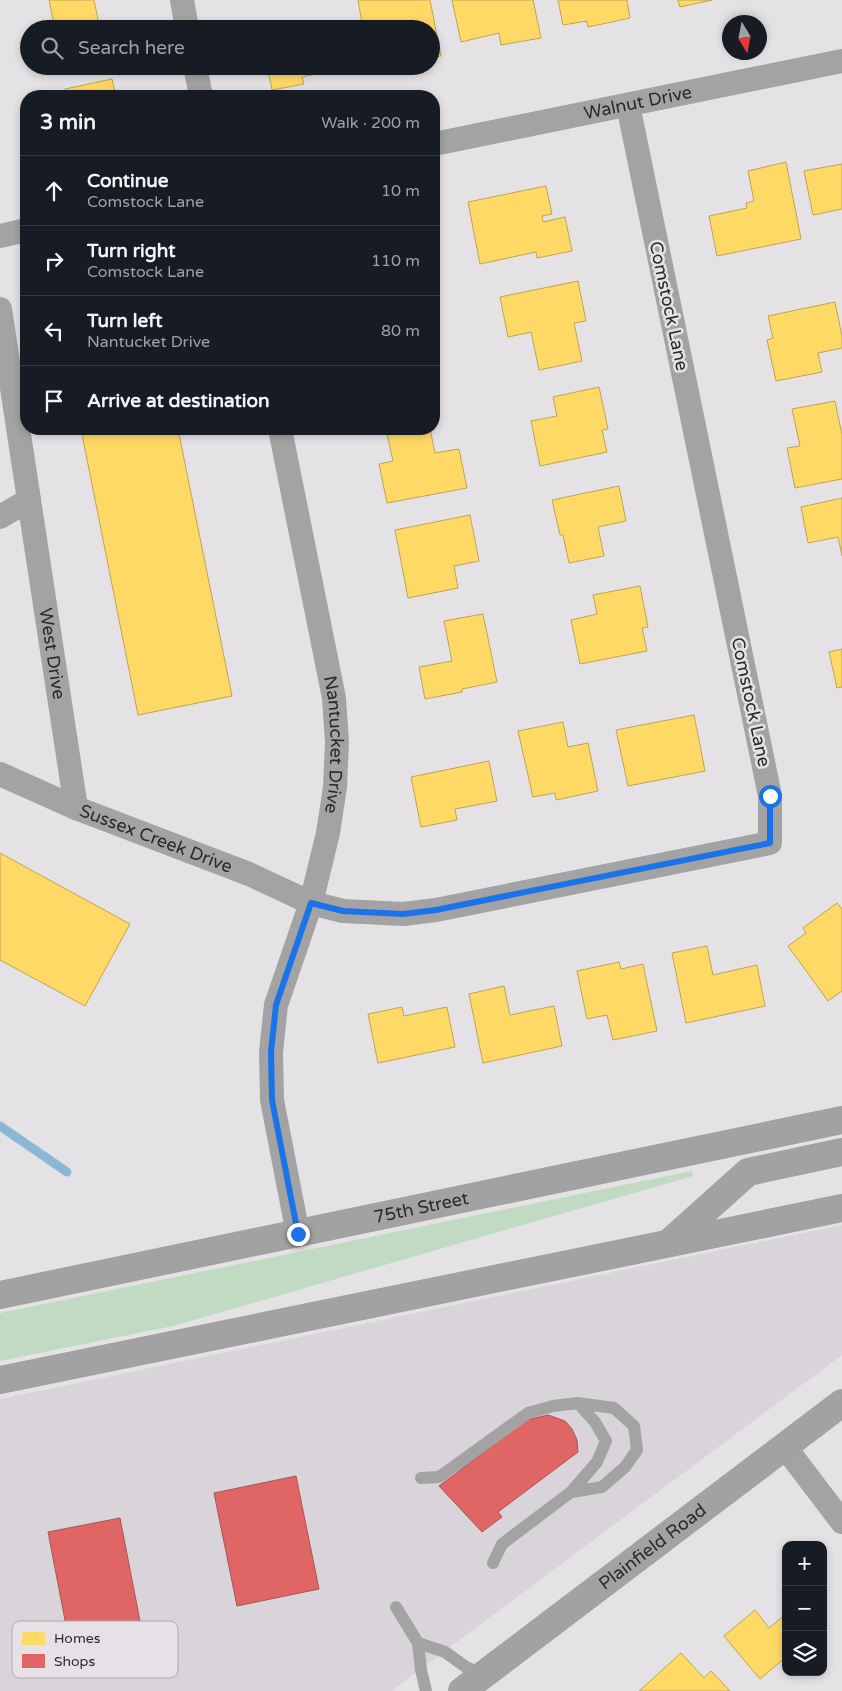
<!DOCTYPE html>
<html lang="en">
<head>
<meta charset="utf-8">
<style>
	:root { --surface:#171b24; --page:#242831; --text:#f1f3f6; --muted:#9ea1a6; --line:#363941 }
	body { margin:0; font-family:"Varela Round",sans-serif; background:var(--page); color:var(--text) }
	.controls { position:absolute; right:15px; bottom:15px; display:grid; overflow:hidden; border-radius:10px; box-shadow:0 2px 8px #0003 }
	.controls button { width:45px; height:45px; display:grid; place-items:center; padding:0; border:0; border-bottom:1px solid var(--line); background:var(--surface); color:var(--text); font:25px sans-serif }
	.compass { position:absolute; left:722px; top:15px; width:45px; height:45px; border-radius:50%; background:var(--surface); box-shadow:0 2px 8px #0003; rotate:170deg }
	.stop { position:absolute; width:15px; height:15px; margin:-11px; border:4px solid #1a73e8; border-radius:50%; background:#fff }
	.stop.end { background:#1a73e8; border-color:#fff; box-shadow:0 1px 5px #0008 }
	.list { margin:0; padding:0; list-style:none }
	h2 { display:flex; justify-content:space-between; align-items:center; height:65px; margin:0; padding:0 20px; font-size:21px }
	h2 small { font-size:16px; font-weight:400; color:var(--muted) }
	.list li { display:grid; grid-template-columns:32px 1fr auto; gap:15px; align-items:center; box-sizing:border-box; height:70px; padding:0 20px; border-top:1px solid var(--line) }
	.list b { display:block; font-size:19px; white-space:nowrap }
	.list p { margin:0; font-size:16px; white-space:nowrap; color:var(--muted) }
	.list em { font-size:16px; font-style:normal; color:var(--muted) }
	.icon { flex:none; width:28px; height:28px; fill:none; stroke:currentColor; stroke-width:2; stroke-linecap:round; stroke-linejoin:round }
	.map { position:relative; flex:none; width:842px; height:1691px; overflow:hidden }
	.search { position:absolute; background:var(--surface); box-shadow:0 2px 8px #0003; left:20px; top:20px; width:420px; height:55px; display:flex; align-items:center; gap:12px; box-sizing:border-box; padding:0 18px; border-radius:28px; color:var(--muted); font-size:19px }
	.panel { position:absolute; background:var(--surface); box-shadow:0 2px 8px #0003; left:20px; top:90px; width:420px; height:345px; border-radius:20px }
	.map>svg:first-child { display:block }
	.built { fill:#d9d3da }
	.green { fill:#c1dbc2 }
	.homes { fill:#ffd966; stroke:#bfa454 }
	.shops { fill:#e06666; stroke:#aa5454 }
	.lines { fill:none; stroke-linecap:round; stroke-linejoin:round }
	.stream { stroke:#8ab8d2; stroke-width:9 }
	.lane { stroke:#a3a3a4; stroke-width:12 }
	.street { stroke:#a3a3a4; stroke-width:24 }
	.secondary { stroke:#a3a2a3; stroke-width:28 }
	.route { stroke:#1a73e8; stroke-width:6 }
	.labels { text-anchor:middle; stroke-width:5; stroke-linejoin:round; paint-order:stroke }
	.street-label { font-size:18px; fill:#2b2a2b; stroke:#e5e1e6 }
	.key { fill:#e5e1e6; stroke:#adaaae; stroke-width:1 }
	.key-label { font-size:14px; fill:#2b2a2b }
</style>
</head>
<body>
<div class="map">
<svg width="842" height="1691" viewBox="0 0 842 1691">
	<rect width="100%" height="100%" fill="#e4e2e5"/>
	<!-- built -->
	<path class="built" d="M842,1225V1355L391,1691H0V1399Z"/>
	<!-- green -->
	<path class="green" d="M692,1171L693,1176L173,1326L0,1361V1313Z"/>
	<!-- homes -->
	<path class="homes" d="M49,0H94L100,29H55Z
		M358,0H430L441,56L431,58V29H363Z
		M452,0H533L541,38L501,45L499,33L461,42Z
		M558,0H627L630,18L588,27L587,21L563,25Z
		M678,0H712L680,7Z
		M339,24L340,29H317Z
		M267,66H348V67L302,77L304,84L272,90Z
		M112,79L116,96H66L65,89Z
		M786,162L801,239L717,256L709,216L747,208L746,203L754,201L748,171Z
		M842,164V209L813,215L804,171Z
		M546,186L552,214L542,216L543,222L565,217L572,251L537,258L536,252L480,264L468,202Z
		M578,281L586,321L574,323L582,361L539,370L531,332L508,337L500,297Z
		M835,302L842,336V348L818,353L822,372L776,381L767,340L773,338L768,316Z
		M599,387L608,429L602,430L607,452L540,466L531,421L557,416L553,397Z
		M835,401L842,435V479L795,488L787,448L800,446L792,409Z
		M81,429H178L232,696L138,715Z
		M386,429H430L435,453L459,449L467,488L387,503L379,464L393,461Z
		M619,486L626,521L598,527L604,556L569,563L563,535H560L552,500Z
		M842,498V556L838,537L808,543L801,507Z
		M470,515L479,561L454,566L458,588L408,598L395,530Z
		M640,586L648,627L642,628L647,651L580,664L571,620L597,614L593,595Z
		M483,614L497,682L462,689V692L425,699L419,667L452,661L444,621Z
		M842,649V687L837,688L829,652Z
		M694,715L705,771L628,786L616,730Z
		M563,722L568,747L588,743L598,791L556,800L555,793L533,797L518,731Z
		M489,761L497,801L455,809L457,820L421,827L411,777Z
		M0,853L130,924L85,1006L0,960Z
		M837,903L842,909V991L828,1001L788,946L806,933L803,928Z
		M707,946L713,975L757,965L765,1006L686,1023L672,953Z
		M619,962L621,969L643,964L657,1031L613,1040L607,1015L587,1019L577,971Z
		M504,986L510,1015L554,1006L562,1046L483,1063L469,994Z
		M402,1007L404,1016L447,1007L455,1047L378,1063L368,1014Z
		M755,1610L769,1628L786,1614V1657L760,1679L724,1636Z
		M681,1653L704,1678L711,1671L730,1691H639Z"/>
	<!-- shops -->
	<path class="shops" d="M548,1415L565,1421L572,1429L577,1440L578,1452L498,1512L502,1517L482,1532L439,1486L526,1420Z
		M296,1476L319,1589L237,1606L214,1493Z
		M120,1518L146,1652L74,1667L48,1532Z"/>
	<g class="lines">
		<!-- stream -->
		<path class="stream" d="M0,1126L67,1172"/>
		<!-- lane -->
		<path class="lane" d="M421,1478L439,1477L528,1413L553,1406L578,1403L595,1422L606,1441L597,1462L571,1492L502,1544L493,1563
			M571,1492L602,1487L625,1467L637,1450L634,1426L614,1408L578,1403
			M396,1607L418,1643
			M426,1691L421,1670L418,1643L445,1652L466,1667L484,1675"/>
		<!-- street -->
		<g class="street">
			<path d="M182,0L187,29"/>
			<path d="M195,66L201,96"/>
			<path id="s1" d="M434,144L842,61"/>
			<path d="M0,236L26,230"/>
			<path d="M0,309L29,500"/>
			<path id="s2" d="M280,429L334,698L337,742L335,787L328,833L311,903L276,1005L271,1052L272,1100L298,1234"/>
			<path id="s3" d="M0,517L29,500L76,808"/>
			<path id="s4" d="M0,774L76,808L249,874L311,903L343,911L403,914L436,910L770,843V796L628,105"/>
			<path d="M785,1447L842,1522"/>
		</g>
		<!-- secondary -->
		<g class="secondary">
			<path d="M670,1242L748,1172L842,1152"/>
			<path id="s5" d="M0,1295L842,1120"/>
			<path d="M0,1380L842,1208"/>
			<path id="s6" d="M462,1691L842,1403"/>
		</g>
	</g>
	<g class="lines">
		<!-- route -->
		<path class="route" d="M298,1234L272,1100L271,1052L276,1005L311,903L343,911L403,914L436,910L770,843V796"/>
	</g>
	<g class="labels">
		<!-- street labels -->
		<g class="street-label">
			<text dy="6" stroke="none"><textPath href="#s1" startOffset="208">Walnut Drive</textPath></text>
			<text transform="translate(669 306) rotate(78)" y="6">Comstock Lane</text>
			<text dy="6" stroke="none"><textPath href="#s3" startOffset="189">West Drive</textPath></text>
			<text transform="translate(751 702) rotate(78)" y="6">Comstock Lane</text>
			<text dy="6" stroke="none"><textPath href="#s2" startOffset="321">Nantucket Drive</textPath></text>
			<text dy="6" stroke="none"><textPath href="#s4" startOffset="169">Sussex Creek Drive</textPath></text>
			<text dy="6" stroke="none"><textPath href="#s5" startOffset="430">75th Street</textPath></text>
			<text dy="6" stroke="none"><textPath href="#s6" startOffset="239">Plainfield Road</textPath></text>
		</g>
	</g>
	<!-- legend -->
	<rect x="12" y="1621" width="166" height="57" rx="8" class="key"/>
	<rect x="22" y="1632" width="23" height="13" fill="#ffd966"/>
	<rect x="22" y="1654" width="23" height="14" fill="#e06666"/>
	<g class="key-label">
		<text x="54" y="1643">Homes</text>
		<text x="54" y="1666">Shops</text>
	</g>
</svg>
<div class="controls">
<button>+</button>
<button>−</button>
<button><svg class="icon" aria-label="layers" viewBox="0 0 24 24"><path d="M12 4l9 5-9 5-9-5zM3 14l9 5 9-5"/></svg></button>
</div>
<svg class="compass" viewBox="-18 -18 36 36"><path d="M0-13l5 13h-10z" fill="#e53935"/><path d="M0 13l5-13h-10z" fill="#9ea1a6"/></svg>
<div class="stop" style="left:770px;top:796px"></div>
<div class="stop end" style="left:298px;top:1234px"></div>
<div class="search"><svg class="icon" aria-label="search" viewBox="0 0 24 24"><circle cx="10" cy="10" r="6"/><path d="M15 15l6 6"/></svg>Search here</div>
<section class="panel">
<h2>3 min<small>Walk · 200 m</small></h2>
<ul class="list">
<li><svg class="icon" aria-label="ahead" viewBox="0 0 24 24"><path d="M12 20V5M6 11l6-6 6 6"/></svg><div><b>Continue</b><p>Comstock Lane</p></div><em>10 m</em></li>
<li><svg class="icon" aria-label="right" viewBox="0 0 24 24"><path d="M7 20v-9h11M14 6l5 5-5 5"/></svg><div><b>Turn right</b><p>Comstock Lane</p></div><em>110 m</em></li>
<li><svg class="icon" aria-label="left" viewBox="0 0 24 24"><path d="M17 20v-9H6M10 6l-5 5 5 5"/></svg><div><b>Turn left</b><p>Nantucket Drive</p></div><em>80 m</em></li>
<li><svg class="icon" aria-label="arrive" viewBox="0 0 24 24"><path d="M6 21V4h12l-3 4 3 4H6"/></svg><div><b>Arrive at destination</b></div></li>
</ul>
</section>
</div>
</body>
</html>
